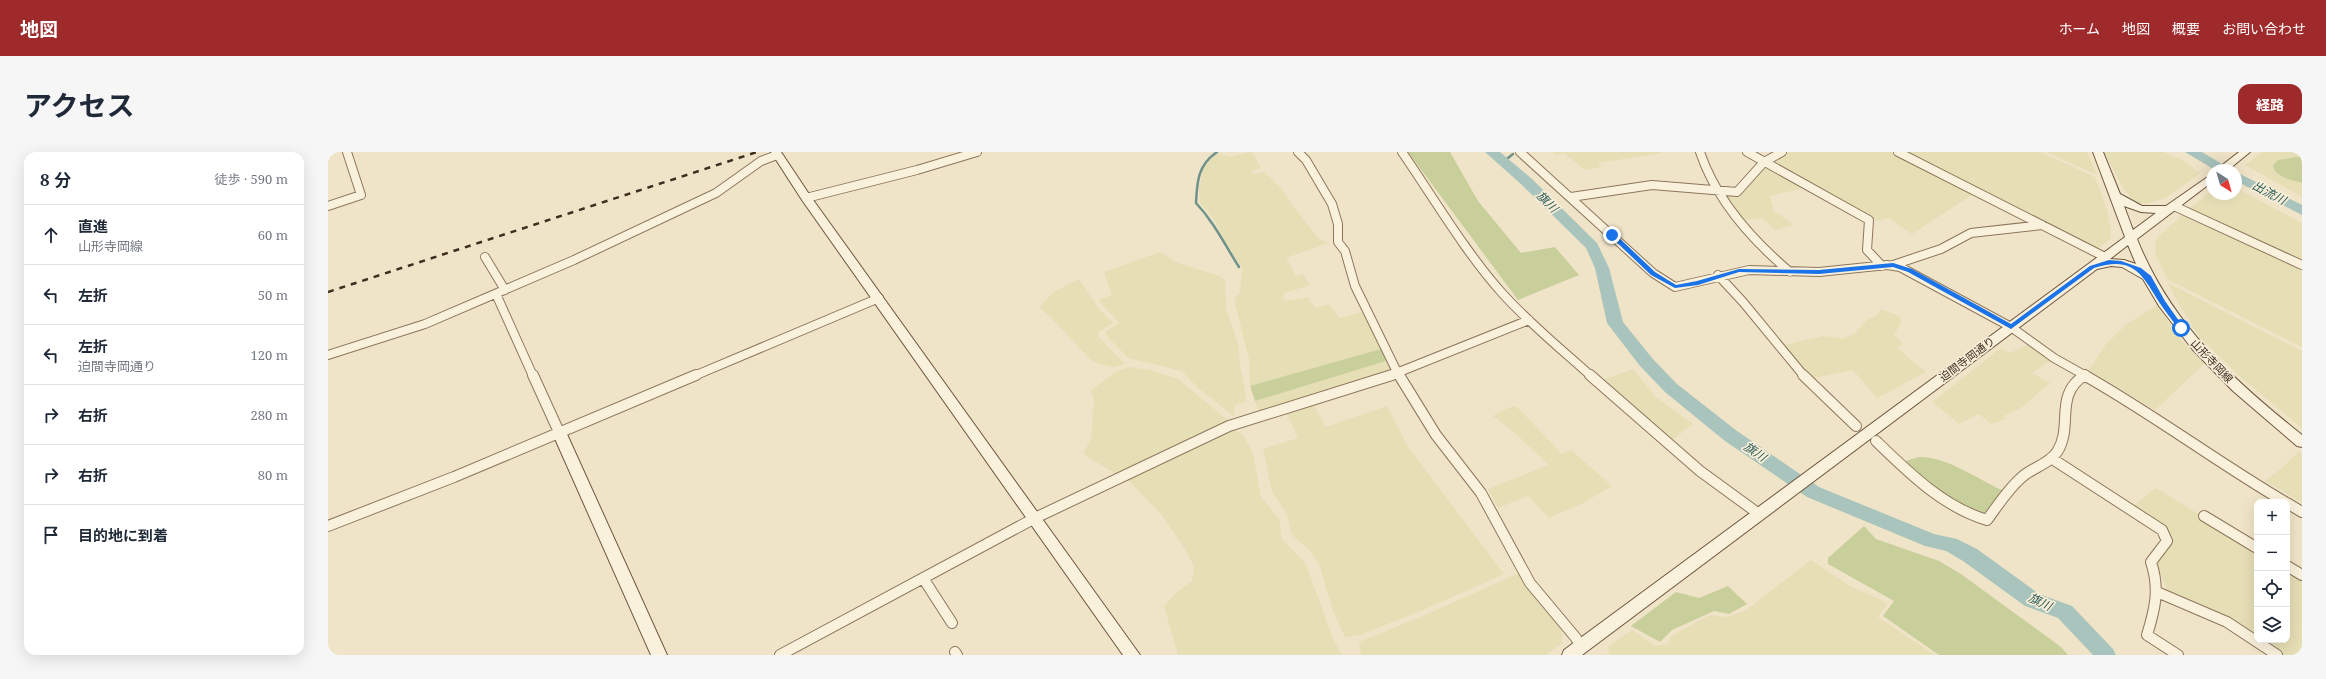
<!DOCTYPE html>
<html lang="ja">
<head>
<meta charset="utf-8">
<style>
	:root { --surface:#fff; --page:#f6f6f7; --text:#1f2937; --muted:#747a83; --line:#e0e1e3; --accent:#9e2a2b }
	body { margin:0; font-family:"Noto Serif","Noto Sans JP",serif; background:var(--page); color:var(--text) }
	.controls { position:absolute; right:12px; bottom:12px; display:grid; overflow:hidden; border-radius:8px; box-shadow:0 4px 16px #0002 }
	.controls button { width:36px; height:36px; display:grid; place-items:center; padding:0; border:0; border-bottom:1px solid var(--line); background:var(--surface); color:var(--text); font:20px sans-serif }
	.compass { position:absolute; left:1878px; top:12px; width:36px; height:36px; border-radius:50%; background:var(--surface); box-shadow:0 4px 16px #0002; rotate:143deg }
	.stop { position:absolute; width:12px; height:12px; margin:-9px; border:3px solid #1a73e8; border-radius:50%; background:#fff }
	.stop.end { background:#1a73e8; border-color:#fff; box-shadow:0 1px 4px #0008 }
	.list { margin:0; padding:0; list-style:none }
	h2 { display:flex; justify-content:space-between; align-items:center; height:52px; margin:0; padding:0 16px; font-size:17px }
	h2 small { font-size:13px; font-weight:400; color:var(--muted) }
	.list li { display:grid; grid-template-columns:26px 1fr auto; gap:12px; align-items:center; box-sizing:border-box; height:60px; padding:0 16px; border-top:1px solid var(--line) }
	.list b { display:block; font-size:15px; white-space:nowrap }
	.list p { margin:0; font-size:13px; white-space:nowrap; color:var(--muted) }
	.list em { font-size:13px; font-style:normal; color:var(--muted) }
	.icon { flex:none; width:22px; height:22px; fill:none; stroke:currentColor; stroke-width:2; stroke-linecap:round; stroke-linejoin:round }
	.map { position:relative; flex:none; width:1974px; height:503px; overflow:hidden; border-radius:12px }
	header { display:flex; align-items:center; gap:24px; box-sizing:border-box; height:56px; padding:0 20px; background:var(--accent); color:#fff }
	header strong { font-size:19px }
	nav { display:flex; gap:22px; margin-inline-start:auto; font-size:14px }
	.intro { display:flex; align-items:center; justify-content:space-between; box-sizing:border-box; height:96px; padding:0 24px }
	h1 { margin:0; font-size:28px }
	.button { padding:10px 18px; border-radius:12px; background:var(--accent); color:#fff; font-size:14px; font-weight:700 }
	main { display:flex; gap:24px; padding:0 24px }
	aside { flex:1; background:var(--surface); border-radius:12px; box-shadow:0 4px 16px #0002 }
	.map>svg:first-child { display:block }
	.farmland { fill:#e6deb5 }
	.green { fill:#c9cf9b }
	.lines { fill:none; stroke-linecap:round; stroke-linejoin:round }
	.stream { stroke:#6f938a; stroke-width:2.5 }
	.river { fill:#a9c4bc; fill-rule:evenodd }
	.street-far1-casing { stroke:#8d765c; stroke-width:10 }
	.street-casing { stroke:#8d765c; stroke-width:12 }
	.secondary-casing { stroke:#6f573f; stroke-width:2 }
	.street-far1 { stroke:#faf1dc; stroke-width:8 }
	.street { stroke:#faf1dc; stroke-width:10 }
	.secondary { fill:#faf1dc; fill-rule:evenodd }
	.rail { stroke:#3d2e20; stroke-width:2.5; stroke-dasharray:6 6; stroke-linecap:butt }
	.route { fill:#1a73e8 }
	.labels { text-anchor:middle; stroke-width:3.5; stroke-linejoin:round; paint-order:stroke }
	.street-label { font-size:11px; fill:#3d2e20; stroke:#f7eed8 }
	.water-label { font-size:12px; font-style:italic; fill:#2f5d5a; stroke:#f7eed8 }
</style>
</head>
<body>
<header>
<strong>地図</strong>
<nav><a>ホーム</a><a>地図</a><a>概要</a><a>お問い合わせ</a></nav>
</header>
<div class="intro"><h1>アクセス</h1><a class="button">経路</a></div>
<main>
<aside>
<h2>8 分<small>徒歩 · 590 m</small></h2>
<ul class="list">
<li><svg class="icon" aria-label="ahead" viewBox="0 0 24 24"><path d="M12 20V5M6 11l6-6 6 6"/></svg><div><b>直進</b><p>山形寺岡線</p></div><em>60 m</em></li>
<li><svg class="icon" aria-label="left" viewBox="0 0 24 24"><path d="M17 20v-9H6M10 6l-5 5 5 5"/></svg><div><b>左折</b></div><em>50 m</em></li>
<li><svg class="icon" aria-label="left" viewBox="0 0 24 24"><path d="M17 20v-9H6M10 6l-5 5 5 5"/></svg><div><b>左折</b><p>迫間寺岡通り</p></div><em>120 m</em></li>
<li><svg class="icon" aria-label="right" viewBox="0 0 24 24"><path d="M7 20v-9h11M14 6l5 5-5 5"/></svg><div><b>右折</b></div><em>280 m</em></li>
<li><svg class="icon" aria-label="right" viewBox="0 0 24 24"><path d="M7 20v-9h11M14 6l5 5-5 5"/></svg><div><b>右折</b></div><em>80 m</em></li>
<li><svg class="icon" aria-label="arrive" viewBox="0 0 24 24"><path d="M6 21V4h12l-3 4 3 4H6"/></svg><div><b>目的地に到着</b></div></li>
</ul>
</aside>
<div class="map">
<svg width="1974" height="503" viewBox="0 0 1974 503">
	<rect width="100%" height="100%" fill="#f0e4c8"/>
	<!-- farmland -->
	<path class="farmland" d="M924,0L933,16L924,19V23L936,20L955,38L964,53L990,86L1000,91L958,106L968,124L975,122L982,133L957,141L955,144L957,149L980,145L987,156L1001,152L1011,166L1034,160L1053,197L922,234L921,207L906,147L912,141L914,115L898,92L886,67L872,51L871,35L876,13L882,6L890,1L901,5Z
		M1224,0H1333L1334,1L1270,11L1273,15L1257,18L1236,1L1228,3Z
		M1461,0H1566L1647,41L1584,82L1561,66L1549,69L1443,11Z
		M1573,0H1713L1767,25L1779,58L1783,79L1782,87L1768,98Z
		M1718,0H1759L1769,23L1764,21Z
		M1776,0H1836L1846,6L1850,5L1872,21L1839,45L1818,52L1806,50L1794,34Z
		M1934,0H1974V4L1950,8L1949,22L1974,31V45L1917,13Z
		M1436,13L1480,35L1442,44L1445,58L1466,73L1447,78L1434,66L1414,69L1395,42L1411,43Z
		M1908,36L1974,71V110L1863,59L1862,56L1884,39V42H1908Z
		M1855,62L1974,116V195L1839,127L1827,101L1828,87Z
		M832,100L850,111L891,124L897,128L898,156L910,192L912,214L917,238L918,249L906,254L907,265L870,236L854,219L800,206L778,183L777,180L791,171L770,148L784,143L776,120Z
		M751,127L770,156L785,171L771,180L770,184L797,212L786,215L771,212L762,207L724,167L711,155L726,140Z
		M1840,131L1974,199V276L1910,223L1870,183L1853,156Z
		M1829,153L1852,186L1876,212L1827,258L1761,218L1778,192L1799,172Z
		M1553,157L1571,164L1573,170L1566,183L1573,189L1574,193L1569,196L1598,220L1549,246L1525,218L1482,227L1455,195L1456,193L1495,184L1515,187L1527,181L1540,167L1549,163Z
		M1702,192L1724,208L1704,221L1722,231L1693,256L1676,264L1678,267L1663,272L1651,262L1631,272L1604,250L1673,196L1682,201Z
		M1058,209L1063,217L1061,220L932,262L927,249Z
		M801,215L822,218L850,227L902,270L788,322L755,302L763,287L766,247L763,239L787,220Z
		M1305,217L1328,245L1365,272L1344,288L1275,228Z
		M985,252L998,275L1059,254L1080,295L1176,422L1095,458L1032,483L1017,485L1005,459L991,412L983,400L963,382L959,362L944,340L935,297L970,286L958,260Z
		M1188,254L1234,302L1243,298L1284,334L1255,351L1221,366L1200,344L1170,356L1160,337L1221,313L1186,280L1165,264L1180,256Z
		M905,277L915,283L925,301L933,345L951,367L954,387L978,412L1005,487L1014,503H850L836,454L848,441L864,429L866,415L859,400L833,362L798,326Z
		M1971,299L1974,301V350L1937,329L1954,316Z
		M1828,336L1929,398V485L1839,439L1829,411L1845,390L1841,379L1804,355Z
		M1483,408L1522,434L1556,449L1559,453L1550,465L1607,503H1281L1280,495L1304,478L1328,494L1340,492L1343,484L1382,463L1398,465L1417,459Z
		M1959,416L1974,425V503H1955L1934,488H1959Z
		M1191,421L1212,453L1233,475L1234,491L1218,503H1033L1031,490L1095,464Z"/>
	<!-- green -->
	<path class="green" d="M1080,0H1122L1150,49L1193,101L1227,95L1251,123L1190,148Z
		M1974,4V31C1964,28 1946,25 1945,13L1950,8Z
		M1053,197L1058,209L927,249L922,234Z
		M1591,305C1618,304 1649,327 1674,338L1673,341L1657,362L1639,359L1577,315V309Z
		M1536,374L1548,387L1611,409L1633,422L1733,495L1740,503H1611L1555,464L1566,449L1500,412V406Z
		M1400,434L1419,452L1401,462L1386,459L1344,478L1332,490L1303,474L1348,440L1371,446Z"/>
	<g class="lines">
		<!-- stream -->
		<path class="stream" d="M889,0C870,13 869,29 868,51C886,70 897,93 911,115
			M1175,10L1185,2"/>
		<!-- river -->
		<path class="river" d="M1157,0H1172L1204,27L1269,91L1281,116L1295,170L1324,206L1349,232L1409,279L1491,335L1606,382L1629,387L1649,397L1711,442L1744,454L1785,497L1788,503H1765L1730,466L1697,454L1635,409L1618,399L1597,394L1479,345L1397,289L1337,240L1312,214L1279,171L1267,116L1258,96L1194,33Z
			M1857,0H1874L1904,18H1887Z
			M1908,20L1974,53V63L1908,29Z"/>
		<defs>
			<path id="street-far1" d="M970,0L978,8L1004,52L1010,72V90L1017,99L1027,134L1071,224
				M1074,0C1105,45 1138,101 1174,141C1201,171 1233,197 1263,224
				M1192,0L1325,121L1347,135L1421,118L1491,120L1559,113L1572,115L1683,175L1726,206L1758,224
				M1372,0C1388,48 1424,88 1462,120
				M1419,0L1541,68L1539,98L1554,114
				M1570,0L1777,105
				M1243,45L1324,33L1409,40L1436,10L1454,0
				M478,46L589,18L649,0
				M0,54L33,43L19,0
				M1846,54L1974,113
				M157,105L177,138
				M1565,113L1613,97L1643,81L1714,73
				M1390,123L1415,150L1476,224
				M168,142L205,224
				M0,203L97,172L246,108L388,41L433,9L449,3
				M366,224L551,146
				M1061,224L1201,168
				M1756,224L1757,223"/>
			<path id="street" d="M205,223L231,280
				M1071,223L1108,283L1153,341L1202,431L1248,486L1253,495
				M1262,223L1372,319L1431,362
				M1475,223L1528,274
				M1756,223C1825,262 1889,310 1957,350
				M1548,289C1580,320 1615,355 1659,368C1670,353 1680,337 1694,325C1704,316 1721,312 1729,300C1746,274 1725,243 1757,223
				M1723,306L1834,378L1839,389L1823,410C1832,437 1827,457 1819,483L1850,503
				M1959,351L1974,360
				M1876,364L1929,396
				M0,374L126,325L368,223
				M1959,414L1974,423
				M595,426L624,471
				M1829,440L1899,470L1949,503
				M627,500L629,503
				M452,503L707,366L901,274L1064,223"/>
			<path id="secondary" d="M443,0H453L483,45L812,503H795L474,48Z
				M1765,0H1775L1792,42L1814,54H1838L1884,22V30L1809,87C1843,172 1904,227 1974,283V295L1969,294L1905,239L1865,198L1831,154L1815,127L1794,115L1783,114L1769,117L1254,503H1234L1236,498L1797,85ZM1796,54L1813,60L1828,61L1805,78ZM1800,93L1808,112L1796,108L1782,107Z
				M1911,0H1922L1900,18H1888Z
				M231,275L236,277L238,280L339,503H323L224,280L226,277Z"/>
		</defs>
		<!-- street-far1 casing -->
		<use href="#street-far1" class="street-far1-casing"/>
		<!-- street casing -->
		<use href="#street" class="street-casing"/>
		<!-- secondary casing -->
		<use href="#secondary" class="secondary-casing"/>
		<!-- street-far1 -->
		<use href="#street-far1" class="street-far1"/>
		<!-- street -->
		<use href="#street" class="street"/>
		<!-- secondary -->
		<use href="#secondary" class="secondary"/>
		<!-- rail -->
		<path class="rail" d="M0,140L429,0"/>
	</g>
	<!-- route -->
	<path class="route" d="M1282,81H1286L1327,120L1348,133L1369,129L1411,117L1491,118L1565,111L1584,117L1683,172L1762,114L1781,108L1793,109L1813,116L1823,124L1837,149L1856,176L1851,177C1844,168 1837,159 1831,150C1813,120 1804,104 1766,116L1683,177L1580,120L1565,115L1491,122L1411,120L1370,133L1347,136L1323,123L1282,84Z"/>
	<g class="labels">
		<!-- street labels -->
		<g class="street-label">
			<text transform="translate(1639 207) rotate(-37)" y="4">迫間寺岡通り</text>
			<text transform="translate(1884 209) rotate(46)" y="4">山形寺岡線</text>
		</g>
		<!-- water labels -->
		<g class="water-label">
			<text transform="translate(1941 41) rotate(28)" y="4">出流川</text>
			<text transform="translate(1219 50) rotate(45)" y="4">旗川</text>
			<text transform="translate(1427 300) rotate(34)" y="4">旗川</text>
			<text transform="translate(1712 450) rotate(25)" y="4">旗川</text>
		</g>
	</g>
</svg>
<div class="controls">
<button>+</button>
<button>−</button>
<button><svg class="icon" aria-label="locate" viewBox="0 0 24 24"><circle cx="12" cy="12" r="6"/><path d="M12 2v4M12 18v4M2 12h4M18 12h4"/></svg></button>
<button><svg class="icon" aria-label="layers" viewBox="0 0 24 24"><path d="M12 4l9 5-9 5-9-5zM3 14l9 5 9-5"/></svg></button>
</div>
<svg class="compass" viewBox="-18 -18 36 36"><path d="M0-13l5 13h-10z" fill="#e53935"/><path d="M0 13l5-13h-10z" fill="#747a83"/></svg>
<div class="stop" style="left:1853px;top:176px"></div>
<div class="stop end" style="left:1284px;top:83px"></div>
</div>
</main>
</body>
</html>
